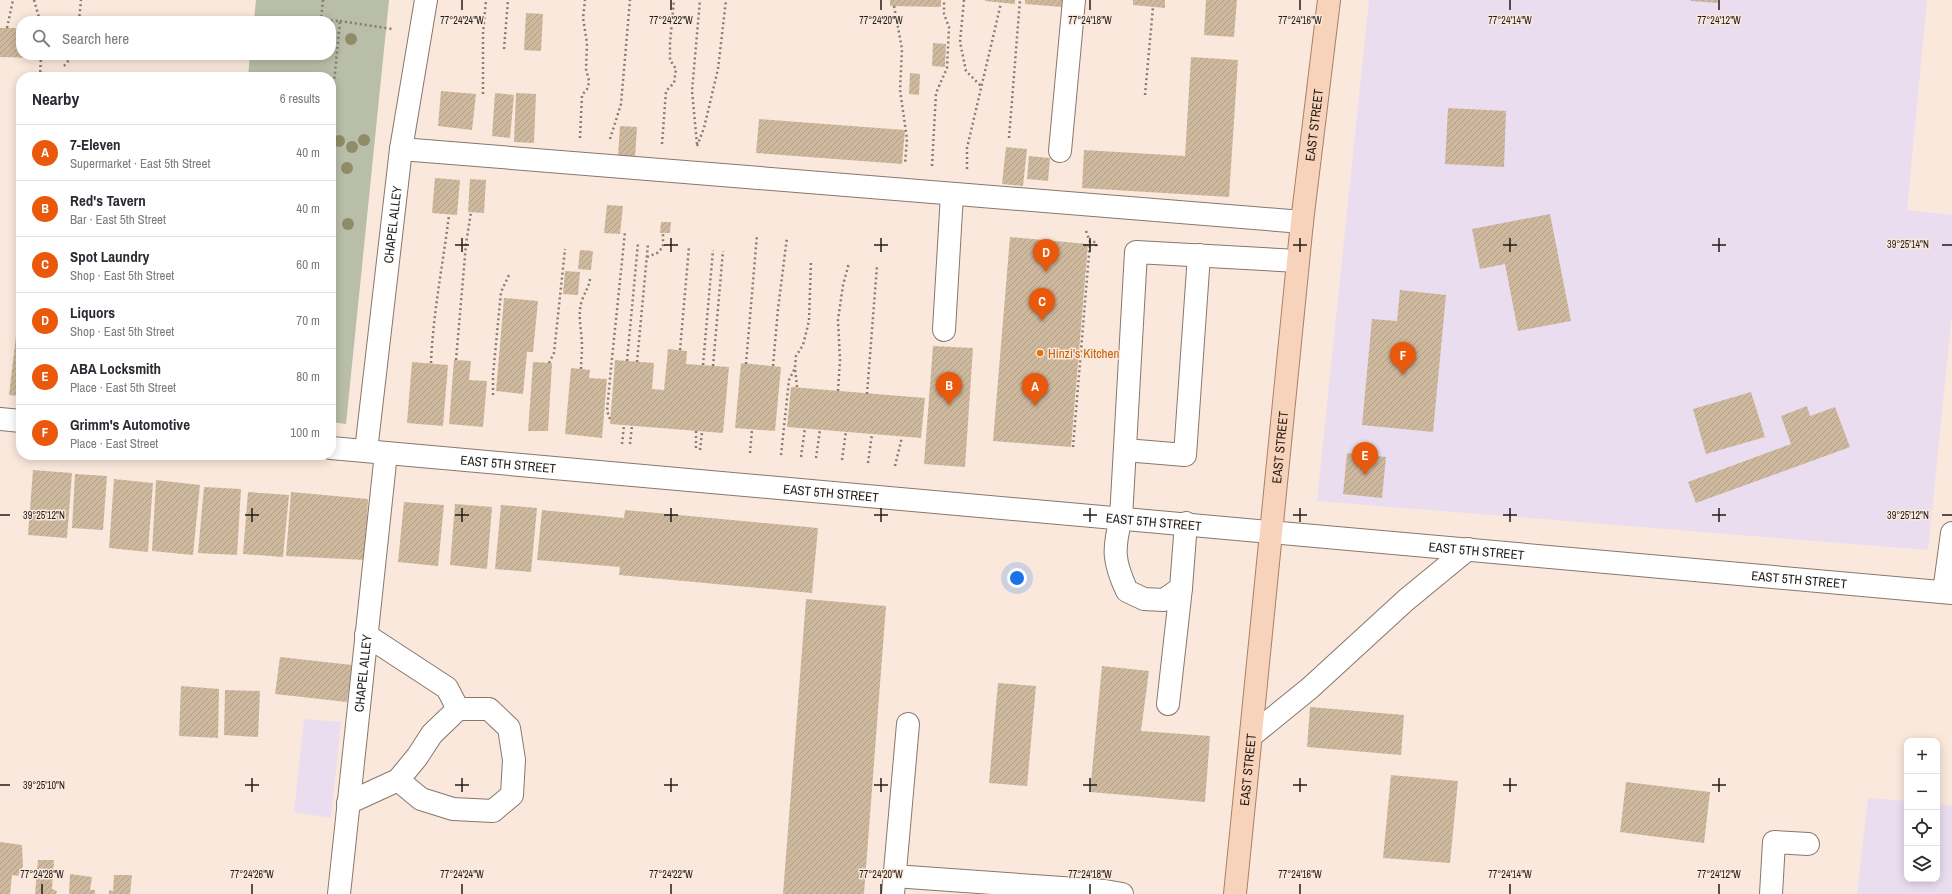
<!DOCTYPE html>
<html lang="en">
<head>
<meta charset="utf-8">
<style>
	:root { --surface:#fff; --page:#f7f7f7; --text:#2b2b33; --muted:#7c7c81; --line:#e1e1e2; --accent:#ea580c }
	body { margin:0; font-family:"Archivo Narrow",sans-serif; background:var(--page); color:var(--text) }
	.controls { position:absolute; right:12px; bottom:12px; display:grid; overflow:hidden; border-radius:8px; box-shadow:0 2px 10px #0003 }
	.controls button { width:36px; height:36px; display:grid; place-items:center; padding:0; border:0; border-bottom:1px solid var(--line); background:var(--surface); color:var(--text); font:20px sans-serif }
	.you { position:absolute; left:1017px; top:578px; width:14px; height:14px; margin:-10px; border:3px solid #fff; border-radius:50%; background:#1a73e8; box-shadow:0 0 0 6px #1a73e833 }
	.badge { display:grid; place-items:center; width:26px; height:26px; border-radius:50%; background:var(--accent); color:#fff; font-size:13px; font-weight:700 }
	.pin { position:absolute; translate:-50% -33px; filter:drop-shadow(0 1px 2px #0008) }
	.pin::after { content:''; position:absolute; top:21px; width:14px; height:12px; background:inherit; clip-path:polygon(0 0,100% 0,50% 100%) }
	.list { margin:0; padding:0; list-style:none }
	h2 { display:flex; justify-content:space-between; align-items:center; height:52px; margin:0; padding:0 16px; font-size:17px }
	h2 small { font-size:13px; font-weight:400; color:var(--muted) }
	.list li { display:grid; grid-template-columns:26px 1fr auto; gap:12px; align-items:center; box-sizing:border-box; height:56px; padding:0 16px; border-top:1px solid var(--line) }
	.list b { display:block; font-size:15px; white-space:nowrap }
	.list p { margin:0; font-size:13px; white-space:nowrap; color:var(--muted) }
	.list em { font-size:13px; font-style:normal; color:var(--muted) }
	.icon { flex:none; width:22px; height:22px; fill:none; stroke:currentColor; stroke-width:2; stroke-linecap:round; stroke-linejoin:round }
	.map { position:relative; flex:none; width:1952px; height:894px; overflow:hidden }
	.search { position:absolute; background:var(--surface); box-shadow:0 2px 10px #0003; left:16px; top:16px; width:320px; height:44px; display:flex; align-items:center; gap:10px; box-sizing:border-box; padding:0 14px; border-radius:16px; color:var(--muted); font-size:15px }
	.panel { position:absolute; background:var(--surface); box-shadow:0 2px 10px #0003; left:16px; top:72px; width:320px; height:388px; border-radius:16px }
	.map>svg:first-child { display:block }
	.industrial { fill:#eaddf0 }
	.green { fill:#b8bea8 }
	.building { fill:url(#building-hatch) }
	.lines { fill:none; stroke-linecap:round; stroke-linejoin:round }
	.minor-casing { stroke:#87776c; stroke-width:24 }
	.major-casing { stroke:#aa8064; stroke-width:24 }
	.path { stroke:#877b73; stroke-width:2.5; stroke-dasharray:2 3; stroke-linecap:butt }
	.minor { stroke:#fff; stroke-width:22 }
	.major { stroke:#f8d3bb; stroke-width:22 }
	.tree { fill:#8f8c68 }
	.ticks { fill:none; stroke:#221c17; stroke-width:1.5 }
	.food-dot { fill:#e8710a; stroke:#fae8dc; stroke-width:1.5 }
	.labels { text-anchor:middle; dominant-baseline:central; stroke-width:3; stroke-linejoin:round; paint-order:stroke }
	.street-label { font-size:13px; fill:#221c17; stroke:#fae8dc }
	.food-label { font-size:13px; fill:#c56008; stroke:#fae8dc; text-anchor:start }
	.ticks-label { font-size:10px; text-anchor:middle; fill:#221c17; stroke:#fae8dc; stroke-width:3; stroke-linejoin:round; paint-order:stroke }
</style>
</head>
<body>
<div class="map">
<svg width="1952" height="894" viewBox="0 0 1952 894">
	<defs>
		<pattern id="building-hatch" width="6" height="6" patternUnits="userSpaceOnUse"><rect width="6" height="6" fill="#cfb99e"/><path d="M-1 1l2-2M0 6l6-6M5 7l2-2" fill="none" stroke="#b19e87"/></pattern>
	</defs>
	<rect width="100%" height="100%" fill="#fae8dc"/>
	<path class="industrial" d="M1369 0H1927L1907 210 1952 215V314L1928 550 1317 501Z
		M304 719 341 722 331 818 294 812Z
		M1868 798 1907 801V879H1937V804L1952 806V894H1857Z"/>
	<path class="green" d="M256 0H389L346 424 331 422V77H248L250 55H331V21H254Z"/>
	<path class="building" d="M890 0H941V7L890 6Z
		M985 0H1015V4L985 1Z
		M1025 0H1062V7L1025 4Z
		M1133 0H1165V8L1133 5Z
		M1206 0H1237L1234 37 1204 35Z
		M1691 0H1718V3L1691 1Z
		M526 13 543 14 541 51 524 50Z
		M0 28H21V55H39L38 58 0 57Z
		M933 43 946 44 945 67 932 66Z
		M1191 57 1238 60 1229 197 1082 188 1084 150 1185 156Z
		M910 73 920 74 919 95 909 94Z
		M441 91 476 94 472 130 438 126Z
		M495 93 514 95 510 138 492 136Z
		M516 93 536 94 534 143 514 142Z
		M1448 108 1506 111 1504 167 1445 164Z
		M759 119 905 130 902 164 756 153Z
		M620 126 637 127 635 158 618 156Z
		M1006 147 1027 149 1023 186 1002 184Z
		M1029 156 1050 158 1048 181 1027 179Z
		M435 178 460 180 457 215 432 213Z
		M470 179 486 180 484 213 468 212Z
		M607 205 623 206 620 234 604 233Z
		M1550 214 1571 321 1518 331 1505 264 1480 269 1472 229Z
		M661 222H671L670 233H660Z
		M1010 237 1088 244 1071 447 993 441Z
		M580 250 593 251 591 270 578 269Z
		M565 271 580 272 578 295 563 294Z
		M1400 290 1446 295 1433 432 1362 425 1372 319 1397 321Z
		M504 298 538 301 533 352H527L523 394 496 391Z
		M16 336H21V396L9 395Z
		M933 346 973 348 965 467 924 464Z
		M668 349 687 351 686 364 729 367 723 433 610 424 615 360 654 363 652 389 664 390Z
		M454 360 471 361 469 380 487 381 483 427 449 424Z
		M412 362 448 365 443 426 407 423Z
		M533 362 552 363 548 431H528Z
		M741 363 781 367 775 431 735 428Z
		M571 368 590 370 589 378 607 379 602 438 565 434Z
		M791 387 925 398 921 438 787 427Z
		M1751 392 1765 437 1706 454 1693 409Z
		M1807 406 1810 416 1835 407 1850 447 1696 503 1688 482 1791 444 1781 416Z
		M1347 453 1386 457 1382 498 1343 494Z
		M33 470 72 473 67 538 28 535Z
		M75 474 107 476 103 530 72 528Z
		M114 479 153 483 148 552 109 548Z
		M156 480 200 485 193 555 152 551Z
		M204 487 241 489 237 555 198 553Z
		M248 492 289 495 283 557 243 554Z
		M291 492 368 499 365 560 286 556Z
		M404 502 444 505 438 566 398 562Z
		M455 504 492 507 487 569 450 565Z
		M501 505 537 508 531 572 495 569Z
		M542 510 624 518 625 510 818 528 812 593 619 575 620 567 537 560Z
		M806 599 886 606 864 894H783Z
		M280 657 352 665 347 702 275 694Z
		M1102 666 1149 671 1141 731 1210 736 1205 802 1090 792Z
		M998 683 1036 686 1027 786 989 783Z
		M181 686 219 689 218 738 179 736Z
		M225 690 260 691 258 737 224 735Z
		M1310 707 1404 715 1401 755 1307 747Z
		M1391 775 1458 781 1450 863 1383 858Z
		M1626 782 1710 792 1704 843 1620 832Z
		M0 842 22 845 23 866 18 876 12 875 10 894H0Z
		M38 860H54L52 889 57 891 56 894H35Z
		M70 874 92 877 90 890H95V894H69Z
		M114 875H132L130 894H109V890L113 891Z"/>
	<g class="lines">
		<defs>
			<g id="minor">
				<path d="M401 149 1302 222"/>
				<path d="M1060 151 1074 0"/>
				<path d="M944 330 952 194"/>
				<path d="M0 419 21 421"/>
				<path id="s1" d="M331 448 1952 593"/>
				<path d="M1125 450 1185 455 1199 255"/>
				<path id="s2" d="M366 451 401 149 426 0"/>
				<path d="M1186 523 1181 588 1164 600 1144 599 1127 591C1113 561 1113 549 1121 518L1136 252 1298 261"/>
				<path d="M1944 592 1952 533"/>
				<path d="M366 635 447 688 458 709"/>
				<path d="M1168 704 1181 588"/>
				<path d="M1251 736 1310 688 1406 600 1468 549"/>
				<path d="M348 803 398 780 417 757 432 734 458 709H489L509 728 514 760 512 795 493 811 453 809 421 799 398 780"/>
				<path d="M894 876 1105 891 1122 894"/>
				<path id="s3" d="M339 894 386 453"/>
				<path d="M893 894 908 724"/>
				<path d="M1771 894 1774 842 1808 844"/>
			</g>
			<g id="major">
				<path id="s4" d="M1235 894 1302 222 1329 0"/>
			</g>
		</defs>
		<use href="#minor" class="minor-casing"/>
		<use href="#major" class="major-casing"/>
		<path class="path" d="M34 0 40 21
			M323 0 321 20 340 21 331 115
			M964 0 960 42 966 71 982 87
			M894 6 902 49 900 90 907 139 905 164
			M79 21 81 0
			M340 21 392 29
			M7 28 13 0
			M504 49 508 0
			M64 66 73 55
			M40 77 41 55
			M483 94V33L486 0
			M1145 95 1153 7
			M580 138 582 95 588 88 589 81 586 69 587 43 583 18 585 0
			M1009 138 1020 0
			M610 139 621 104 630 0
			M662 144 666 91 674 83 676 69 670 60V43L674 0
			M697 144 692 91 700 0
			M697 146 704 128 718 69 726 0
			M932 166 936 93 947 68 949 27 944 14V0
			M967 169V148L1001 3
			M1086 231 1090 242H1096L1097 247
			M647 257 657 253 663 247V233
			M680 350 689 247
			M456 360 466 244 471 212
			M627 361 638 243
			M637 362 648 244
			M431 363C433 313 443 264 449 215
			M549 363 554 353 565 249
			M746 364 757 235
			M703 365 713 250
			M713 366 723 251
			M773 366 778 309 787 237
			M581 369C581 362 582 354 582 347 582 331 577 315 582 300 585 292 589 287 590 279
			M797 387 795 368 796 356 803 345 809 321 811 260
			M838 391 840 360 838 320 843 285 849 263
			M867 394 877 266
			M493 395V375L501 292 509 275
			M610 419 607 411 611 368 625 232
			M696 431V449
			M622 444 624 425
			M630 444 632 426
			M1073 447 1090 242
			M700 450 702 432
			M750 453 752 429
			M781 455 789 380 795 368
			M801 457 805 428
			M816 458 820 430
			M842 460 846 431
			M868 463 872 434
			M895 466 902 437"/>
		<use href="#minor" class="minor"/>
		<use href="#major" class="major"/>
	</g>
	<g class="tree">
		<circle cx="351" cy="39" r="6"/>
		<circle cx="364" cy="140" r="6"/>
		<circle cx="339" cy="141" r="6"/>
		<circle cx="352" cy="147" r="6"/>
		<circle cx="347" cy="168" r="6"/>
		<circle cx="348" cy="224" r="6"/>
	</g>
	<path class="ticks" d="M462 0V10M671 0V10M881 0V10M1090 0V10M1300 0V10M1510 0V10M1719 0V10M462 238V252M671 238V252M881 238V252M1090 238V252M1300 238V252M1510 238V252M1719 238V252M455 245H469M664 245H678M874 245H888M1083 245H1097M1293 245H1307M1503 245H1517M1712 245H1726M1942 245H1952M252 508V522M462 508V522M671 508V522M881 508V522M1090 508V522M1300 508V522M1510 508V522M1719 508V522M0 515H10M245 515H259M455 515H469M664 515H678M874 515H888M1083 515H1097M1293 515H1307M1503 515H1517M1712 515H1726M1942 515H1952M252 778V792M462 778V792M671 778V792M881 778V792M1090 778V792M1300 778V792M1510 778V792M1719 778V792M0 785H10M245 785H259M455 785H469M664 785H678M874 785H888M1083 785H1097M1293 785H1307M1503 785H1517M1712 785H1726M42 884V894M252 884V894M462 884V894M671 884V894M881 884V894M1090 884V894M1300 884V894M1510 884V894M1719 884V894"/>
	<circle class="food-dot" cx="1040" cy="353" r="4"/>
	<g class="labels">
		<g class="street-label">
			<text stroke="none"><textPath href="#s4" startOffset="773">EAST STREET</textPath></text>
			<text stroke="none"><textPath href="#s2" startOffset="228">CHAPEL ALLEY</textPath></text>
			<text stroke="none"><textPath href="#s4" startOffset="449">EAST STREET</textPath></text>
			<text stroke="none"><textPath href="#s1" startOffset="178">EAST 5TH STREET</textPath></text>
			<text stroke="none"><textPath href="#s1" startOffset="502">EAST 5TH STREET</textPath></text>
			<text stroke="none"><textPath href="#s1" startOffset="826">EAST 5TH STREET</textPath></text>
			<text stroke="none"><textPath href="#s1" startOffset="1150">EAST 5TH STREET</textPath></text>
			<text stroke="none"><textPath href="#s1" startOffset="1474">EAST 5TH STREET</textPath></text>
			<text stroke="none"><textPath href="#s3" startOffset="222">CHAPEL ALLEY</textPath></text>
			<text stroke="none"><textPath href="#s4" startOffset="125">EAST STREET</textPath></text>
		</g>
		<g class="food-label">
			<text x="1048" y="353">Hinzi's Kitchen</text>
		</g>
	</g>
	<g class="ticks-label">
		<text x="462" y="24">77°24'24"W</text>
		<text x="671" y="24">77°24'22"W</text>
		<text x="881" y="24">77°24'20"W</text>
		<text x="1090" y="24">77°24'18"W</text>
		<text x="1300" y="24">77°24'16"W</text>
		<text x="1510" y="24">77°24'14"W</text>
		<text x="1719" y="24">77°24'12"W</text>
		<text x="1908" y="248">39°25'14"N</text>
		<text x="44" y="519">39°25'12"N</text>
		<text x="1908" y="519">39°25'12"N</text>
		<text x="44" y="789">39°25'10"N</text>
		<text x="42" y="878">77°24'28"W</text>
		<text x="252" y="878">77°24'26"W</text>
		<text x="462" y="878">77°24'24"W</text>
		<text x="671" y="878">77°24'22"W</text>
		<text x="881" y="878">77°24'20"W</text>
		<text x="1090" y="878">77°24'18"W</text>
		<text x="1300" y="878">77°24'16"W</text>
		<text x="1510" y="878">77°24'14"W</text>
		<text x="1719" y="878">77°24'12"W</text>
	</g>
</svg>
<div class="controls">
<button>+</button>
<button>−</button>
<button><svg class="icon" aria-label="locate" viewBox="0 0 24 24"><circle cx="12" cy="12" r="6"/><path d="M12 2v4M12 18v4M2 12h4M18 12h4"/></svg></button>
<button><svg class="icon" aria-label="layers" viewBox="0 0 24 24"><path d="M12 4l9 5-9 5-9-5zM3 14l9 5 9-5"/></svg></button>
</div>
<div class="you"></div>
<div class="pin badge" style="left:1035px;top:406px">A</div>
<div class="pin badge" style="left:949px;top:405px">B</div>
<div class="pin badge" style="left:1042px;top:321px">C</div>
<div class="pin badge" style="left:1046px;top:272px">D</div>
<div class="pin badge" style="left:1365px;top:475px">E</div>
<div class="pin badge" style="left:1403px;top:375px">F</div>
<div class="search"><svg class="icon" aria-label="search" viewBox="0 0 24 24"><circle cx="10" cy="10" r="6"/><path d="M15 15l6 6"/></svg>Search here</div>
<section class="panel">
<h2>Nearby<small>6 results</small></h2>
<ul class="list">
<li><span class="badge">A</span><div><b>7-Eleven</b><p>Supermarket · East 5th Street</p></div><em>40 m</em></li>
<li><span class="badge">B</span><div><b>Red's Tavern</b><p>Bar · East 5th Street</p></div><em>40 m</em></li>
<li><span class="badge">C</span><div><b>Spot Laundry</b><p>Shop · East 5th Street</p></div><em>60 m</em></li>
<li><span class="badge">D</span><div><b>Liquors</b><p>Shop · East 5th Street</p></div><em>70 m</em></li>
<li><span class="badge">E</span><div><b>ABA Locksmith</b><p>Place · East 5th Street</p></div><em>80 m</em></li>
<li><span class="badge">F</span><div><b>Grimm's Automotive</b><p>Place · East Street</p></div><em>100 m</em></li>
</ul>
</section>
</div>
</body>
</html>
